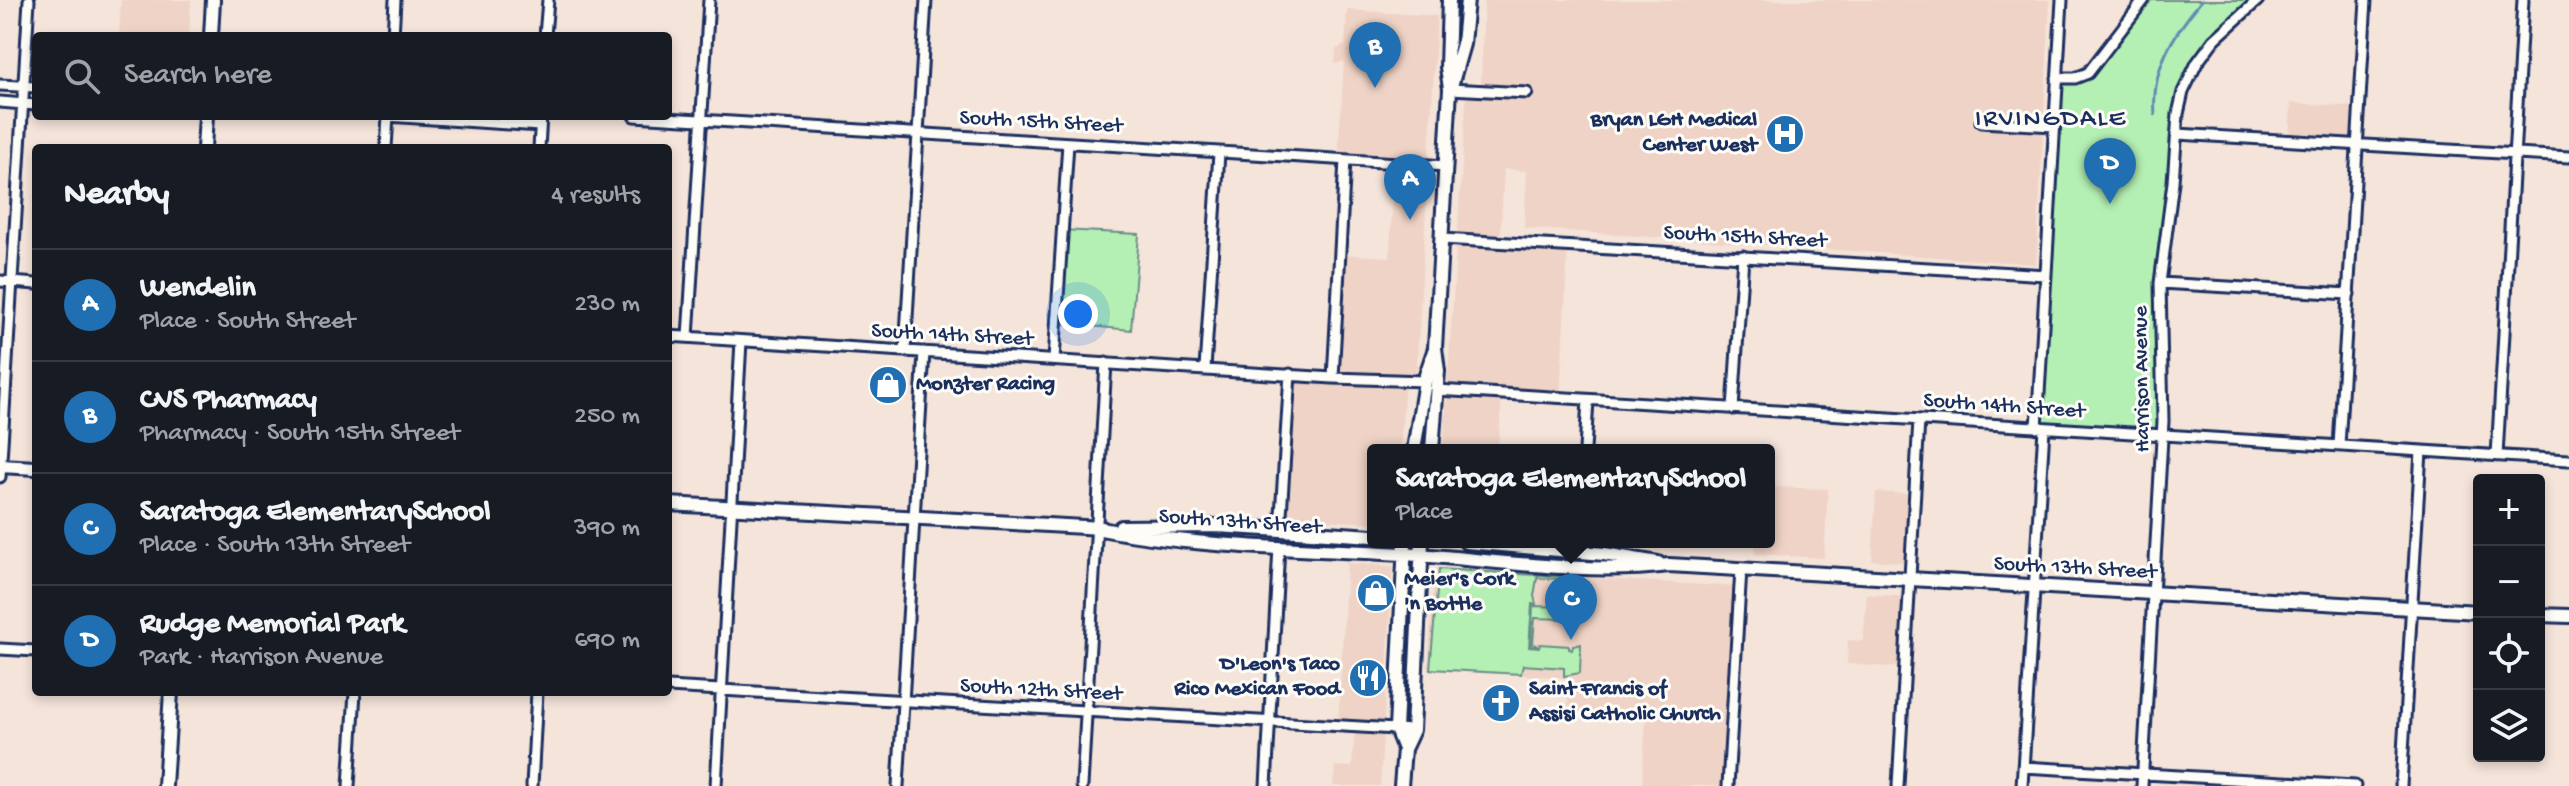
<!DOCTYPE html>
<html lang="en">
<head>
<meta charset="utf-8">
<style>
	:root { --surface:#171b24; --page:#20242c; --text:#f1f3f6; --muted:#9ea1a6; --line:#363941; --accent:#1f6fb2 }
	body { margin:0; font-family:"Gochi Hand",sans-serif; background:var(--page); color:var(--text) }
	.controls { position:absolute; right:24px; bottom:24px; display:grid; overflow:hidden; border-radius:8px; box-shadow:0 4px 12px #0003 }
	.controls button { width:72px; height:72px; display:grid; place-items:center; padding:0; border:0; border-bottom:2px solid var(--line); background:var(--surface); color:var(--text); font:40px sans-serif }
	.you { position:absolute; left:1078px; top:314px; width:28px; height:28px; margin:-20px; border:6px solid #fff; border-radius:50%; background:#1a73e8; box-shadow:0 0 0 12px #1a73e833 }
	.badge { display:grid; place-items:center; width:52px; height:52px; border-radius:50%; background:var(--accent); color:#fff; font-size:26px; font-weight:700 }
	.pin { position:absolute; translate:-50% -66px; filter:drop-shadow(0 2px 4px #0008) }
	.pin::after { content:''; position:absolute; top:42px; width:28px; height:24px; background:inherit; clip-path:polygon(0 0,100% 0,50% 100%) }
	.popup { position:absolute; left:1367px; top:444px; width:408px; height:104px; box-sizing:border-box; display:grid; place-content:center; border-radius:8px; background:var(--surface); filter:drop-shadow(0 2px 6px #0005); font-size:26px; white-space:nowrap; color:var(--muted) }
	.popup b { font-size:30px; color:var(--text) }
	.popup::after { content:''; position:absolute; left:50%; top:100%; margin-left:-16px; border:16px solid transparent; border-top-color:var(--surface) }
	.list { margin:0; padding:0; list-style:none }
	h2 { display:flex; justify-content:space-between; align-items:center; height:104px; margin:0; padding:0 32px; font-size:34px }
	h2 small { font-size:26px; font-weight:400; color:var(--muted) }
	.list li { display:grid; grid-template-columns:52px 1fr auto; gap:24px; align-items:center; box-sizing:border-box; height:112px; padding:0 32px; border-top:2px solid var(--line) }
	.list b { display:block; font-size:30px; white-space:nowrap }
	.list p { margin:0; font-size:26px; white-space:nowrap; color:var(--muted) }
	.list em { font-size:26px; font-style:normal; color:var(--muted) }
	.icon { flex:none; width:44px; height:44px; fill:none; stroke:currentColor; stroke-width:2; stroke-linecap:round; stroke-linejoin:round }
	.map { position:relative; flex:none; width:2569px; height:786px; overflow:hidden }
	.search { position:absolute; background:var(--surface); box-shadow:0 4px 12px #0003; left:32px; top:32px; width:640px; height:88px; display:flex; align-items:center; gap:20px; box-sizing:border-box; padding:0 28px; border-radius:8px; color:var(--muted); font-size:30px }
	.panel { position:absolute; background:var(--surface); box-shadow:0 4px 12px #0003; left:32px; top:144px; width:640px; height:552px; border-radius:8px }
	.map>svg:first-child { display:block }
	.built { fill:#efd3c6 }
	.green { fill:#b4efb3; stroke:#688f88; stroke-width:2 }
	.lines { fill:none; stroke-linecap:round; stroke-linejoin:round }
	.stream { stroke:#608db5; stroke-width:3 }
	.minor-casing { stroke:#1b2f5e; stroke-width:15 }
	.secondary-casing { stroke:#1b2f5e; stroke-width:18 }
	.minor { stroke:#fdfcf7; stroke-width:9 }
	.secondary { stroke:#fdfcf7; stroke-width:12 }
	.labels { text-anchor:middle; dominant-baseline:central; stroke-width:6; stroke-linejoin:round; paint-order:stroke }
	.poi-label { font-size:22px; font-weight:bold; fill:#1b2f5e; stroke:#fdfcf7; text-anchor:start }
	.street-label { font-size:22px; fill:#1b2f5e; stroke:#fdfcf7 }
	.quarter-label { font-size:26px; letter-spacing:2px; fill:#1b2f5e; stroke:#fdfcf7 }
</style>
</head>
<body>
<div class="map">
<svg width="2569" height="786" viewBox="0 0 2569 786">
	<rect width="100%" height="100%" fill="#f5e4da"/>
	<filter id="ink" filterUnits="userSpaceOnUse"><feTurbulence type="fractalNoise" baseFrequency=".0125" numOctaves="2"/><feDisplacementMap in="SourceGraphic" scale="16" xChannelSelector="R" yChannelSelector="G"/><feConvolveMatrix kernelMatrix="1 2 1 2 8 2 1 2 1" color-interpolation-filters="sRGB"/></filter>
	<g filter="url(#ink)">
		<path class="built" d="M121 0H191L189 36H119Z
			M1484 0H2050L2036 264 1524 228 1527 171 1504 169 1500 242 1568 246 1560 398 1502 394 1498 450H1443L1467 89 1530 93V88L1481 85Z
			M1347 10 1437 16 1416 380H1405L1400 450H1373V523L1281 518 1290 374 1332 378 1340 254 1390 257 1394 163 1338 160 1344 61 1335 64 1336 49 1345 45Z
			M2291 103 2360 107 2358 145 2289 141Z
			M1769 487 1828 489 1824 558 1755 554V542H1769Z
			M1876 492 1914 494 1910 563 1872 560Z
			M1347 563 1393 566 1380 786H1333L1335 766 1352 767 1355 727 1338 726Z
			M1434 569 1740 587 1728 786H1642L1646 718 1567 712 1569 678 1428 669Z
			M1867 594 1908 597 1904 668 1847 664 1848 640 1863 641Z"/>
		<path class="green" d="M2144 0H2258L2232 24 2187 83 2163 248V435L2037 428 2057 78 2080 77Z
			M1062 230 1139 234 1131 330 1057 323Z
			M1439 569 1569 577 1567 587 1564 579 1537 578 1534 596 1536 604H1532L1529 647 1539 648 1540 644 1569 646V649L1572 650 1573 646 1581 644 1580 673 1564 676V668L1523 665 1521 674 1430 669Z
			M1533 606 1569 607V610H1564V619L1535 618 1533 643 1537 646H1531Z"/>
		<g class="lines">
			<path class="stream" d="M2155 115C2151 68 2173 35 2202 0"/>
			<defs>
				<path id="minor" d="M393 36 395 0
					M545 36 548 0
					M2057 78H2075L2088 73 2144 0
					M0 85 36 87
					M1450 89 1527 93
					M0 102 36 105
					M387 116 540 126
					M634 116 1446 166
					M1981 122 2054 126
					M2177 134 2569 157
					M386 148 388 116
					M539 148 541 116
					M1442 239 2046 275
					M0 281 36 284
					M2160 283 2349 294
					M668 336 1333 378 1425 381
					M688 337 709 0
					M905 351 926 0
					M1054 360 1068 143
					M1205 369 1219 153
					M1333 378 1345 160
					M1437 390 2569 460
					M1733 409 1743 256
					M2037 428 2062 0
					M2339 446 2366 0
					M1585 450 1588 400
					M2497 456 2523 0
					M0 477 29 0
					M1280 531 1290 374
					M0 649 36 651
					M668 687 1413 730
					M2023 767 2355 786
					M349 786 355 692
					M532 786 537 692
					M716 786 741 341
					M898 786 924 352
					M1082 786 1106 363
					M1266 786 1279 547
					M1728 786 1741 569
					M1898 786 1919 420
					M2022 786 2044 428
					M2142 786 2163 421 2160 283 2173 182 2178 114 2183 92 2197 63 2214 40 2258 0
					M2401 786 2421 451"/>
				<path id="secondary" d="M211 36 213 0
					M1451 86 1463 44 1467 0
					M204 148 206 116
					M1414 450 1426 375 1434 351
					M1432 450 1438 371 1435 348 1450 89 1447 67 1449 0
					M0 466 36 468
					M668 504 1102 528
					M1121 527 1217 526 1373 536
					M1096 528C1202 549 1312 548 1419 555 1501 561 1587 575 1669 565L2479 612
					M1466 542 1604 554 1658 563
					M2539 615 2569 616
					M1404 749 1396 729 1405 542
					M165 786 171 692
					M1401 786 1404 749 1413 730 1422 542"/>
			</defs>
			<use href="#minor" class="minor-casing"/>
			<use href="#secondary" class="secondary-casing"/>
			<use href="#minor" class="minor"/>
			<use href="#secondary" class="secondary"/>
		</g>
	</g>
	<defs>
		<symbol id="hospital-disc" viewBox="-11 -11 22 22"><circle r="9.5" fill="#1f6fb2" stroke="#fdfcf7"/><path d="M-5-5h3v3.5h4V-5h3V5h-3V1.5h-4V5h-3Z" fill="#fff"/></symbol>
		<symbol id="shop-disc" viewBox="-11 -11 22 22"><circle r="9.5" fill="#1f6fb2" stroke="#fdfcf7"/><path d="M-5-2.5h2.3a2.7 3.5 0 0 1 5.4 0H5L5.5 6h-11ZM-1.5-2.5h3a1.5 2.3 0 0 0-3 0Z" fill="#fff"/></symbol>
		<symbol id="restaurant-disc" viewBox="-11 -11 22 22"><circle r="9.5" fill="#1f6fb2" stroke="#fdfcf7"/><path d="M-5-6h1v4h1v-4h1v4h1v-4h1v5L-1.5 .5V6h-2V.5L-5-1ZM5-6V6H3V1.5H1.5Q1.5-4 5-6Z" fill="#fff"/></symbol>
		<symbol id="church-disc" viewBox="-11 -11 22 22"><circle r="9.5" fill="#1f6fb2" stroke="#fdfcf7"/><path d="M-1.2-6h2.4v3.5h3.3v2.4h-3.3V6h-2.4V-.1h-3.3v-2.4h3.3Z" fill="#fff"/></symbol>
	</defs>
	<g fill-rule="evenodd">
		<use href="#hospital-disc" x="1763" y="112" width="44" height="44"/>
		<use href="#shop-disc" x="866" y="363" width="44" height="44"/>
		<use href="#shop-disc" x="1354" y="571" width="44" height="44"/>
		<use href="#restaurant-disc" x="1346" y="656" width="44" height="44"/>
		<use href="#church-disc" x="1479" y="681" width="44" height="44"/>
	</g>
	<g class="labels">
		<g class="poi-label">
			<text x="1757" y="121" text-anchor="end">Bryan LGH Medical<tspan x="1757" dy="25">Center West</tspan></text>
			<text x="916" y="385">Monzter Racing</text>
			<text x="1404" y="580">Meier's Cork<tspan x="1404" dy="25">'n Bottle</tspan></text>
			<text x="1340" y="665" text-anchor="end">D'Leon's Taco<tspan x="1340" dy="25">Rico Mexican Food</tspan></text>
			<text x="1529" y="690">Saint Francis of<tspan x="1529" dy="25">Assisi Catholic Church</tspan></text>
		</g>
		<g class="street-label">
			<text transform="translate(1041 123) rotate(3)">South 15th Street</text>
			<text transform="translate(1745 238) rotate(3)">South 15th Street</text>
			<text transform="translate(952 336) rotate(3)">South 14th Street</text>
			<text transform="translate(2143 379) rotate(-91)">Harrison Avenue</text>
			<text transform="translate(2004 407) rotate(4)">South 14th Street</text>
			<text transform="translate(1240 523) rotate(4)">South 13th Street</text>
			<text transform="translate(2075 569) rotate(3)">South 13th Street</text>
			<text transform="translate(1041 691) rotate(3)">South 12th Street</text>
		</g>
		<g class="quarter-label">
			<text x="2051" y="120">IRVINGDALE</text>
		</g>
	</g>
</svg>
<div class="controls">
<button>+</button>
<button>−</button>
<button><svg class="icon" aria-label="locate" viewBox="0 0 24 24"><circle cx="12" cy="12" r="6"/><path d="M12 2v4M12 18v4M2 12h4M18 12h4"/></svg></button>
<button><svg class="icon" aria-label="layers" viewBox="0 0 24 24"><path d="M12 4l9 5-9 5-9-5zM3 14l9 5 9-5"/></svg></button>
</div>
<div class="you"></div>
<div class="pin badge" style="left:1410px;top:220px">A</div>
<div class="pin badge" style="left:1375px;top:88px">B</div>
<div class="pin badge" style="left:1571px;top:640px">C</div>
<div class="popup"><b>Saratoga ElementarySchool</b>Place</div>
<div class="pin badge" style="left:2110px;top:204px">D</div>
<div class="search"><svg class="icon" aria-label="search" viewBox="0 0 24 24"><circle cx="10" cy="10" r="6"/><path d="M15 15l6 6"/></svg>Search here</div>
<section class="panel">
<h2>Nearby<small>4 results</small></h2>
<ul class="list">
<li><span class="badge">A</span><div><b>Wendelin</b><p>Place · South Street</p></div><em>230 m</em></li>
<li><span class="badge">B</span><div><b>CVS Pharmacy</b><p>Pharmacy · South 15th Street</p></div><em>250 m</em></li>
<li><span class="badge">C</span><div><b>Saratoga ElementarySchool</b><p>Place · South 13th Street</p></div><em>390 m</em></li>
<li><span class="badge">D</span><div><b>Rudge Memorial Park</b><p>Park · Harrison Avenue</p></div><em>690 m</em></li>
</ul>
</section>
</div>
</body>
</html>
